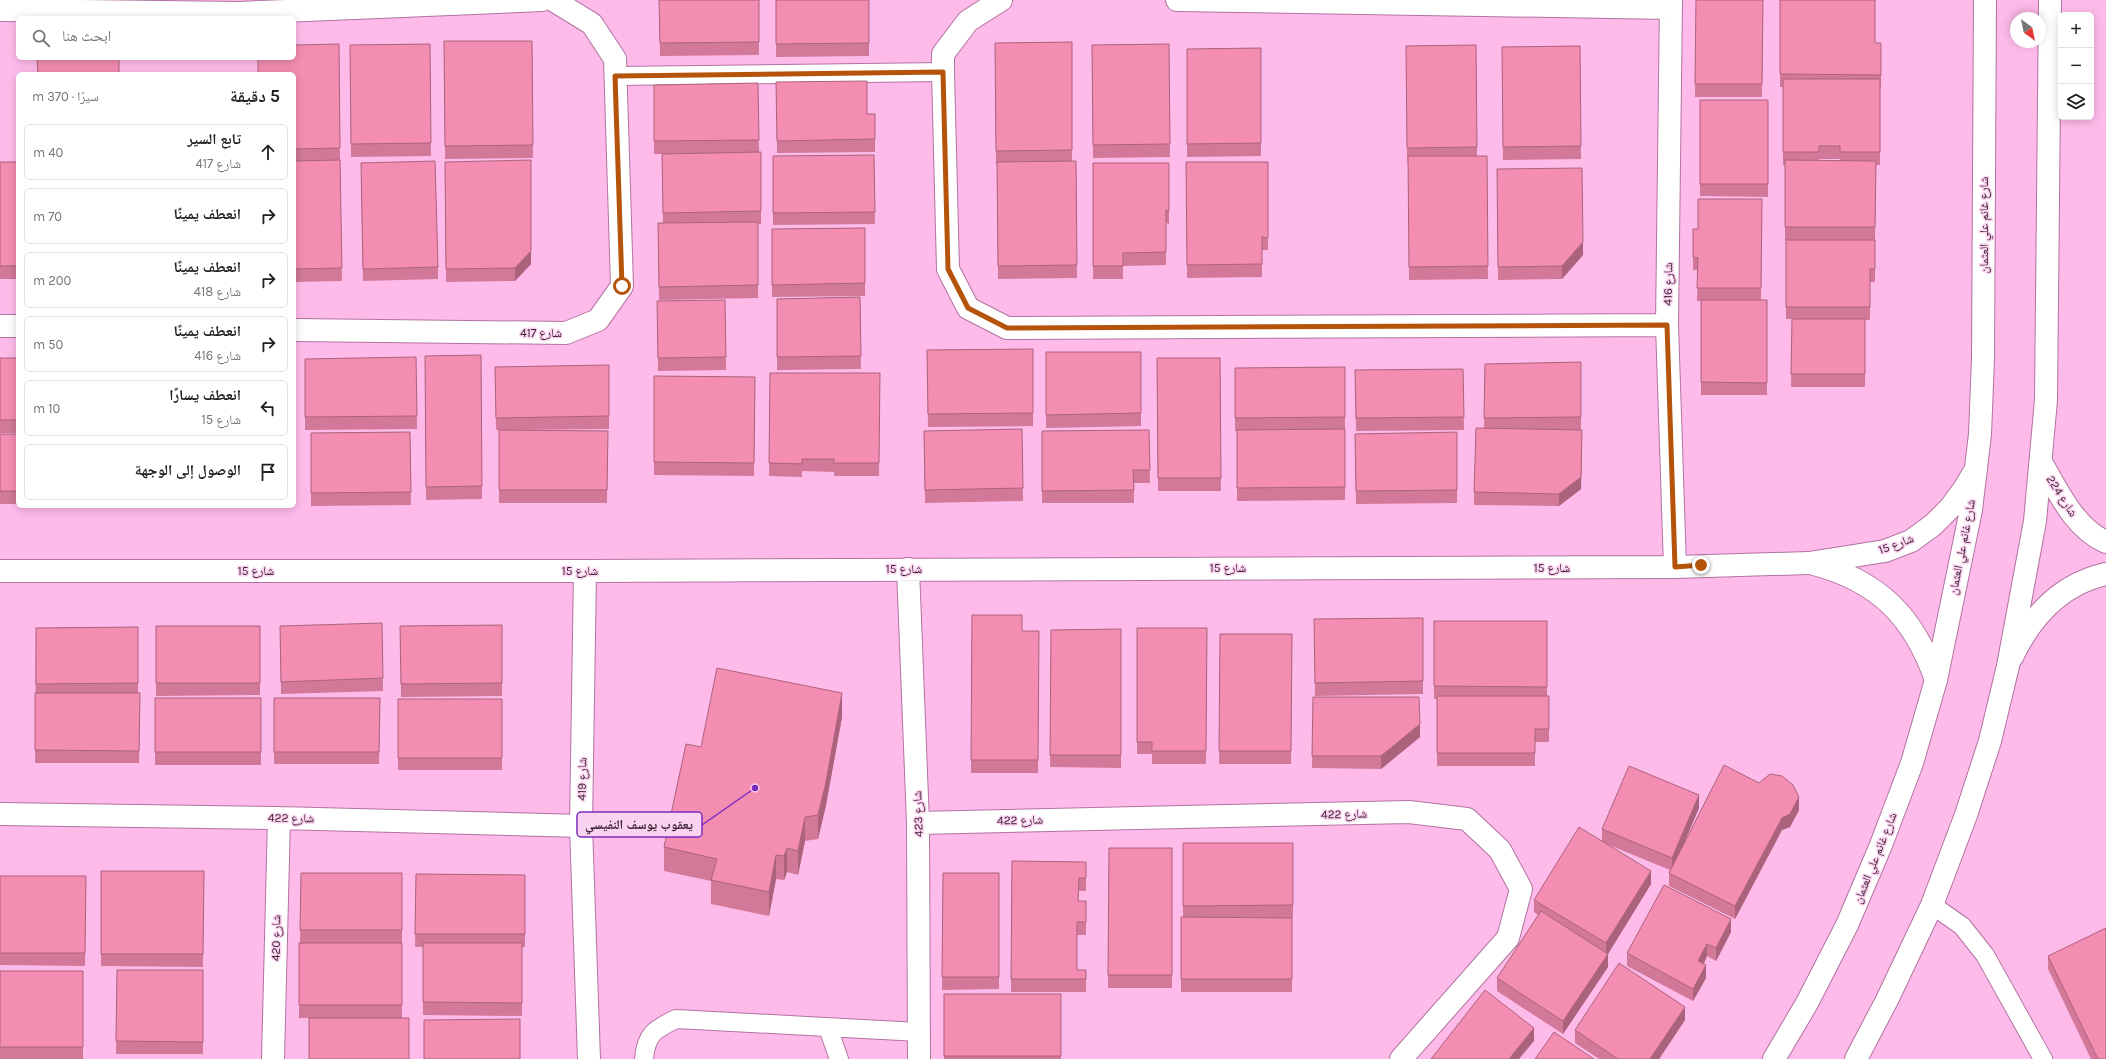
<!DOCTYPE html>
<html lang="ar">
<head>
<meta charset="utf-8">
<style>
	:root { --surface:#fff; --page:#f6f6f6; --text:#222; --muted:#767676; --line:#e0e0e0 }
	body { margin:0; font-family:Karla,"Noto Naskh Arabic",sans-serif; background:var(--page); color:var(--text); direction:rtl }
	.controls { position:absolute; right:12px; top:12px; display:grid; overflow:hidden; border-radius:6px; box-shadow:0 2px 10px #0003 }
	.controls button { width:36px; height:36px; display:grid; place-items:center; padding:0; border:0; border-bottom:1px solid var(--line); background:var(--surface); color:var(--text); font:20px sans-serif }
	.compass { position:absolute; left:2010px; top:12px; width:36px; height:36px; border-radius:50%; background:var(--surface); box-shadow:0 2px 10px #0003; rotate:147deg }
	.stop { position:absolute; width:12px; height:12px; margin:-9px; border:3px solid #b45309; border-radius:50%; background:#fff }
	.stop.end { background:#b45309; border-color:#fff; box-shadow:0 1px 4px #0008 }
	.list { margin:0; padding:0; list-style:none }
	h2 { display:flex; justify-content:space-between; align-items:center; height:52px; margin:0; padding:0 16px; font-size:17px }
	h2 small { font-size:13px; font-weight:400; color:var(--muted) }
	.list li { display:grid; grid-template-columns:26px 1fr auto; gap:12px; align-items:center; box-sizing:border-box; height:56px; margin:0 8px 8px; padding:0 8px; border:1px solid var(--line); border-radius:6px }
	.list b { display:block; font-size:15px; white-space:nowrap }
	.list p { margin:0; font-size:13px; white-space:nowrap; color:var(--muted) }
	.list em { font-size:13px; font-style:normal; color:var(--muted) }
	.icon { flex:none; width:22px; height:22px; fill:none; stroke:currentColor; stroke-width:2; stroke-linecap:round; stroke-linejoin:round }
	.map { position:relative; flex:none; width:2106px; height:1059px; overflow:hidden; direction:ltr }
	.search { position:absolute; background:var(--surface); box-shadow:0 2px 10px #0003; left:16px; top:16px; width:280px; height:44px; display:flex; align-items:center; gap:10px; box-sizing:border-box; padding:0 14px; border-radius:6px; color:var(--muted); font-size:15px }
	.panel { position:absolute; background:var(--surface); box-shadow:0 2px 10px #0003; left:16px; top:72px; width:280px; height:436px; border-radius:6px; direction:rtl }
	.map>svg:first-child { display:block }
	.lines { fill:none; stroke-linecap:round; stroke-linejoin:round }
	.lane-casing { stroke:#b173a0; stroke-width:20 }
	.street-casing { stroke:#b173a0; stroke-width:24 }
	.secondary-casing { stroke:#b173a0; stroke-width:24 }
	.lane { stroke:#fff; stroke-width:18 }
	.street { stroke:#fff; stroke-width:22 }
	.secondary { stroke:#fff; stroke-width:22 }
	.wall { fill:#d27999; fill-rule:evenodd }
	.shaded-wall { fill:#ab637d }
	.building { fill:#f48db2; stroke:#ab637d }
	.route { stroke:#b45309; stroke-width:5 }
	.labels { text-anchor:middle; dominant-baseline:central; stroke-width:3; stroke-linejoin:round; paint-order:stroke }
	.street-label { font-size:12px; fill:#381f31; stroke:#fbd2ef }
	.leader { fill:none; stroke:#7b2cbf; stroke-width:1.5 }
	.callout-dot { fill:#7b2cbf; stroke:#fbd2ef; stroke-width:1.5 }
	.callout { fill:#fbd2ef; stroke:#7b2cbf; stroke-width:1.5 }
	.callout-label { font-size:13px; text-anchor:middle; font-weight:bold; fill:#381f31 }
</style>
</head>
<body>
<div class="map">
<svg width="2106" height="1059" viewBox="0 0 2106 1059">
	<rect width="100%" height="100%" fill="#febbea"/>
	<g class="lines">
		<defs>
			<path id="lane" d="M615 76 943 72
				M1932 905 1962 926 1985 955 2043 1059
				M828 1028 839 1059
				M644 1059C646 1034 655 1029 676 1019L919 1032"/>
			<path id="street" d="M1001 0 968 21 943 54V72L948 269 968 308 1007 328 1667 325
				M1177 0 1671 8
				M1671 0 1667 325 1675 567
				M0 10 239 13 542 0
				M0 326H18
				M294 330 566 333 598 320 622 286 615 59 592 24 553 0
				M2041 462C2058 491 2074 528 2106 542
				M1814 564C1879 581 1914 617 1936 680
				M908 569 918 823 919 1059
				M0 571H585L1675 567 1809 563 1885 551 1911 541 1933 525 1950 508 1964 489 1976 469
				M585 571 581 826 589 1059
				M2012 657C2031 617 2061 584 2106 574
				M0 814 279 818 581 826
				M918 823 1409 812 1467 819 1500 850 1521 889 1508 938 1401 1059
				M273 1059 279 818"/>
			<path id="secondary" d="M1774 1059 1807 1003 1847 925 1881 845 1912 763 1936 680 1971 510 1980 434 1983 359 1985 0
				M1856 1059 1887 1000 1932 905 1966 815 1990 741 2008 666 2035 521 2046 400 2050 0"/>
		</defs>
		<use href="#lane" class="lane-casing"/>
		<use href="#street" class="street-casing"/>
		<use href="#secondary" class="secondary-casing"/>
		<use href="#lane" class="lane"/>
		<use href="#street" class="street"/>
		<use href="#secondary" class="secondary"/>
	</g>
	<path class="wall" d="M659 0H759V55L660 56Z
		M776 0H869V56L776 57Z
		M1696 0H1763L1762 97H1695Z
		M1780 0 1875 43H1881V87H1880V165H1876L1875 240H1809H1875V282H1870V320H1865V387H1791L1792 319H1786V240H1785V165H1783V87H1780ZM1819 159H1840V161H1819Z
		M444 41H532L533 158 445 159Z
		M1072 42V161H1076L1077 278 998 279 997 164H996L995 43Z
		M339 44 340 160 342 281 294 282V74Z
		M430 44 431 156 351 157 350 45Z
		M1169 44 1170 157 1093 158 1092 45Z
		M1476 45 1477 156H1487L1488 279 1409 280 1408 161H1407L1406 46Z
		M1580 46 1581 159 1503 160 1502 47Z
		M1261 48V156L1187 157V49Z
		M776 82 867 114H875V152L777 153Z
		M758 83 759 152 761 211V224H758V298L659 300 658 223H663L662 154H654V85Z
		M1700 100H1768V197L1700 196Z
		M874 155 875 224 773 225V156Z
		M0 162H18V279H0Z
		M445 162 531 264 515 281 446 282Z
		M1186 162H1268V250H1262V277L1187 278Z
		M1093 163H1169V224L1166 223V265L1123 266V279H1093Z
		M1497 169 1583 255 1562 279 1498 280Z
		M361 176 438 267V279L363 281Z
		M1762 199 1761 300H1767V395H1701V301H1697L1698 270H1693V229H1698Z
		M865 228V296L772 297V229Z
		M860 297 861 369 777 370V299Z
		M725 300 726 370 658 371 657 301Z
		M1033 349V426L928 427 927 350Z
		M1046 352H1141V426L1046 428Z
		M481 355 482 499 426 500 425 356Z
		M416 357 417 429 305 430V359Z
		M0 358H18V433H0Z
		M1157 358H1220L1221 491H1158Z
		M1581 362V430H1560L1582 443 1581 489 1559 506 1474 505V492L1484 428 1485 364Z
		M609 365V429L496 430 495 367Z
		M1345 367V500L1237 501V431H1235V368Z
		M1463 369 1464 430 1356 431 1355 370Z
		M770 373H880L879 476H834V472L802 471V477L769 476Z
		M654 376 755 377 754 476 654 475Z
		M1022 429 1023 501 925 503 924 431Z
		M499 430 608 431 607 503H499Z
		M1149 430 1150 483H1134V503H1042V431Z
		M410 432 411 505 311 506V433Z
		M1457 432V503L1356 504 1355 434Z
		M0 434H18V504H0Z
		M972 615 1022 631H1039L1038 773H971Z
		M1423 618V694L1315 696 1314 619Z
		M1434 621H1547V696H1549V742H1535V766H1437V699H1434Z
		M502 625V696L401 697 400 626Z
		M156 626H260V695L156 696Z
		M138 627V693H140L139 763H35L36 628Z
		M1137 628H1207L1206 764H1152V754H1137Z
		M1121 629V768L1050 767 1051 630Z
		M1220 634H1292L1291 764H1219Z
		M280 639 383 678V691L281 694Z
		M1313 697 1420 737 1381 769 1312 768Z
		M155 698H261V765H155Z
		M274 698H380L379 764H274Z
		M398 699H502V770H398Z
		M842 717 826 805 818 839 805 841 798 875 787 872 784 880 776 879 769 916 711 904V881L664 871V847L701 747Z
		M1699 808 1683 845 1799 810 1790 827 1782 830 1735 919 1669 886V873L1670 870 1604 843 1651 884 1608 954V967L1563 1034 1497 991V978L1538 915 1534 912V900L1602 841V829Z
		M1183 843H1293V918H1292V992H1181V917H1183Z
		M1109 848H1172V988H1108Z
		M1012 861 1086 862V891H1079L1078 901H1086V935H1077V970H1086V992H1011Z
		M101 871H204L203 967 101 966Z
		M301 873H402V1018H299V943H300Z
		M943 873H999V989L942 990Z
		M416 874 525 875V947H522V1016L423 1015V947H415Z
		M0 876H86L85 966 0 965Z
		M1731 932 1716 961 1707 956 1704 964 1706 978 1693 1001 1627 966V953Z
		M2048 956 2106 1059H2091L2048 969Z
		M117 970H203V1054H116Z
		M0 971H83V1059H0Z
		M944 994H1061V1059H944Z
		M1685 1020 1659 1059H1599L1575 1043V1030Z"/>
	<path class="shaded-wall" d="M1583 242V255L1562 279V266Z
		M531 251V264L515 281V268Z
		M1582 430 1581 489 1559 506V494Z
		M842 693V717L826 805 818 839V815Z
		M1420 724V737L1381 769V756Z
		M1699 795V808L1672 871V858Z
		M1799 797V810L1790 827 1782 830 1735 919V906L1782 818Z
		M805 817V841L798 875V851Z
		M787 848V872L784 880V856Z
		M776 855V879L769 916V892Z
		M1651 871V884L1608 954V967L1563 1034V1021L1606 956V943Z
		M1731 919V932L1716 961V948Z
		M1707 944V956L1698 974V961Z
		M1706 965V978L1693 1001V989Z
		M1685 1007V1020L1659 1059H1650Z
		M1534 1028V1041L1519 1059H1509Z"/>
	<path class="building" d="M659 0H759V42L660 43Z
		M776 0H869V43L776 44Z
		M1696 0H1763L1762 84H1695Z
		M1780 0H1875V43H1881V75L1780 74Z
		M444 41H532L533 145 445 146Z
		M1072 42V150L996 151 995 43Z
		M339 44 340 148 294 149V74H258V58H294V45Z
		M430 44 431 143 351 144 350 45Z
		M1169 44 1170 144 1093 145 1092 45Z
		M1476 45 1477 147 1407 148 1406 46Z
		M1580 46 1581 146 1503 147 1502 47Z
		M1261 48V143L1187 144V49Z
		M37 58H119V74H38Z
		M1783 79H1880V152H1840V146H1819V152H1783Z
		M867 81V114H875V139L777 141 776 82Z
		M758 83 759 140 654 141V85Z
		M1700 100H1768V184H1700Z
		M761 152V211L663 213 662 154Z
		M874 155 875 212 773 213V156Z
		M1408 156H1487L1488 266 1409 267Z
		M340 160 342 268 294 269V161Z
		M531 160V251L515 268 446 269 445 162Z
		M1785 160 1876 161 1875 227H1785Z
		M435 161 438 267 363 269 361 163Z
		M1076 161 1077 265 998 266 997 162Z
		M0 162H18V266H0Z
		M1186 162H1268V238L1262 237V264L1187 265Z
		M1093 163H1169V211L1166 210V252L1123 253V266H1093Z
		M1582 168 1583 242 1562 266 1498 267 1497 169Z
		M1698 199H1762L1761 288H1697L1698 258 1693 257V229H1698Z
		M758 222V285L659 287 658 223Z
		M865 228V283L772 285V229Z
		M1786 240H1875V269H1870V307H1786Z
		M860 297 861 356 777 357V299Z
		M725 300 726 357 658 358 657 301Z
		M1701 300H1767V383L1701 382Z
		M1792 319H1865V374H1791Z
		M1033 349V413L928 414 927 350Z
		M1046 352H1141V413L1046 415Z
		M481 355 482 486 426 487 425 356Z
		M416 357 417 416 305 417V359Z
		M0 358H18V420H0Z
		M1157 358H1220L1221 478H1158Z
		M1581 362V417L1484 418 1485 364Z
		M609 365V416L496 418 495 367Z
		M1345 367V417L1235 418V368Z
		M1463 369 1464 417 1356 418 1355 370Z
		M770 373H880L879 463H834V459H802V464L769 463Z
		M654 376 755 377 754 463 654 462Z
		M1476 428 1582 430 1581 477 1559 494 1474 492Z
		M1022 429 1023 488 925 490 924 431Z
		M1345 429V487L1237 488V430Z
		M499 430 608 431 607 490H499Z
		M1149 430 1150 470H1133L1134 490 1042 491V431Z
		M410 432 411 492 311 493V433Z
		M1457 432V490L1356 491 1355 434Z
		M0 434H18V491H0Z
		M972 615H1022V631H1039L1038 760H971Z
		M1423 618V681L1315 683 1314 619Z
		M1434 621H1547V687L1434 686Z
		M382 623 383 678 281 682 280 626Z
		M502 625V683L401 684 400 626Z
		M156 626H260V683H156Z
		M138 627V683L36 684V628Z
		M1137 628H1207L1206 751H1152V742H1137Z
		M1121 629V755H1050L1051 630Z
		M1220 634H1292L1291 751H1219Z
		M717 668 842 693 826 782 818 815 805 817 798 851 787 848 784 856 776 855 769 892 711 880 717 859 664 847 686 744 701 747Z
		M35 693H140L139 751 35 750Z
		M1437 696H1549V729H1535V753H1437Z
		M1313 697H1419L1420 724 1381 756H1312Z
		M155 698H261V752H155Z
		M274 698H380L379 752H274Z
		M398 699H502V758H398Z
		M1724 765 1759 783 1770 774 1782 776 1793 785 1799 797 1790 814 1782 818 1735 906 1669 873Z
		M1629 766 1699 795 1672 858 1602 829Z
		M1579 827 1651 871 1606 943 1534 900Z
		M1183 843H1293V905L1183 906Z
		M1109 848H1172V975H1108Z
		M1012 861 1086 862V878H1079L1078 901H1086V922H1077V970H1086V979H1011Z
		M101 871H204L203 954H101Z
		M301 873H402V930H300Z
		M943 873H999V977H942Z
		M416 874 525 875V934H415Z
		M0 876H86L85 953H0Z
		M1664 885 1731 919 1716 948 1707 944 1698 961 1706 965 1693 989 1627 953Z
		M1541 911 1608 954 1563 1021 1497 978Z
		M1181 917 1292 918V979H1181Z
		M2106 928V1059H2098L2048 956Z
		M299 943H402V1005H299Z
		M423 943H522V1003L423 1002Z
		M1619 963 1685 1007 1650 1059H1618L1575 1030Z
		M117 970H203V1042L116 1041Z
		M0 971H83V1047H0Z
		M1485 990 1534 1028 1509 1059H1431Z
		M944 994H1061V1056H944Z
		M309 1018H409V1059H309Z
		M520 1019V1059H424V1020Z
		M1554 1032 1594 1059H1535Z"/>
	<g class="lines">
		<path class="route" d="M622 286 615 76 943 72 948 269 968 308 1007 328 1667 325 1675 567 1701 565"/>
	</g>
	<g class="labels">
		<g class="street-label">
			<text transform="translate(1984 225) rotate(-90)">شارع غانم علي العثمان</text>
			<text transform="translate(1668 284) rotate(-89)">شارع 416</text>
			<text x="541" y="333">شارع 417</text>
			<text transform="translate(2062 496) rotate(57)">شارع 224</text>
			<text transform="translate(1896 544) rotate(-20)">شارع 15</text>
			<text transform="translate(1962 547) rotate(-79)">شارع غانم علي العثمان</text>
			<text x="1228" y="568">شارع 15</text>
			<text x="1552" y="568">شارع 15</text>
			<text x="904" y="569">شارع 15</text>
			<text x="256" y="571">شارع 15</text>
			<text x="580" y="571">شارع 15</text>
			<text transform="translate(582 779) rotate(-89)">شارع 419</text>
			<text transform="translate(918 814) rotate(-92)">شارع 423</text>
			<text transform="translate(1344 814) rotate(-1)">شارع 422</text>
			<text transform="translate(291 818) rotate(1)">شارع 422</text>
			<text transform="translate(1020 820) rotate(-1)">شارع 422</text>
			<text transform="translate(1875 858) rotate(-68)">شارع غانم علي العثمان</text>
			<text transform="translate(276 938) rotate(-89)">شارع 420</text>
		</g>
	</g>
	<path class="leader" d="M755 788L702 825"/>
	<circle class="callout-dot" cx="755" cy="788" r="4"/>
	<rect class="callout" x="577" y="812" width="125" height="25" rx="4"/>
	<g class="callout-label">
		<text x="639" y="829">يعقوب يوسف النفيسي</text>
	</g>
</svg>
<div class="controls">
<button>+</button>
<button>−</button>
<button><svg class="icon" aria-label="layers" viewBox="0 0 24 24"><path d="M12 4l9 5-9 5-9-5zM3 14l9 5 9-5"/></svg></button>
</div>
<svg class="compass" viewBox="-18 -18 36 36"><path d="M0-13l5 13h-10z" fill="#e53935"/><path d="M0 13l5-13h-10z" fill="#767676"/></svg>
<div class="stop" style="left:622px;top:286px"></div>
<div class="stop end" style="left:1701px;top:565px"></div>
<div class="search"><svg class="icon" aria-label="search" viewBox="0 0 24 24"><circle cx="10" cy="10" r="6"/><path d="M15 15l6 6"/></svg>ابحث هنا</div>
<section class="panel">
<h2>5 دقيقة<small>سيرًا · 370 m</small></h2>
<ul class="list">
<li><svg class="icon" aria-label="ahead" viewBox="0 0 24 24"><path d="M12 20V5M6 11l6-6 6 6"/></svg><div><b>تابع السير</b><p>شارع 417</p></div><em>40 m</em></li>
<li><svg class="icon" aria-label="right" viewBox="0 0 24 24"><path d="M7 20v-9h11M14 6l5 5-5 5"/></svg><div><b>انعطف يمينًا</b></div><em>70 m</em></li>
<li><svg class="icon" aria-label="right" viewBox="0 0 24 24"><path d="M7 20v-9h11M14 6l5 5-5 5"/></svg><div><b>انعطف يمينًا</b><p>شارع 418</p></div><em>200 m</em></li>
<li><svg class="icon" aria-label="right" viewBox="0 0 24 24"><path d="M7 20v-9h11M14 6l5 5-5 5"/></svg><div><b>انعطف يمينًا</b><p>شارع 416</p></div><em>50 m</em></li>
<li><svg class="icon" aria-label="left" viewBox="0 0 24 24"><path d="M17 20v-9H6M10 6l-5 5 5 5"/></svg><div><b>انعطف يسارًا</b><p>شارع 15</p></div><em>10 m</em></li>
<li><svg class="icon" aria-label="arrive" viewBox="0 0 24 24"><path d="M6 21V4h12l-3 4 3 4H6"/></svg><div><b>الوصول إلى الوجهة</b></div></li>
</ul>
</section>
</div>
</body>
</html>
